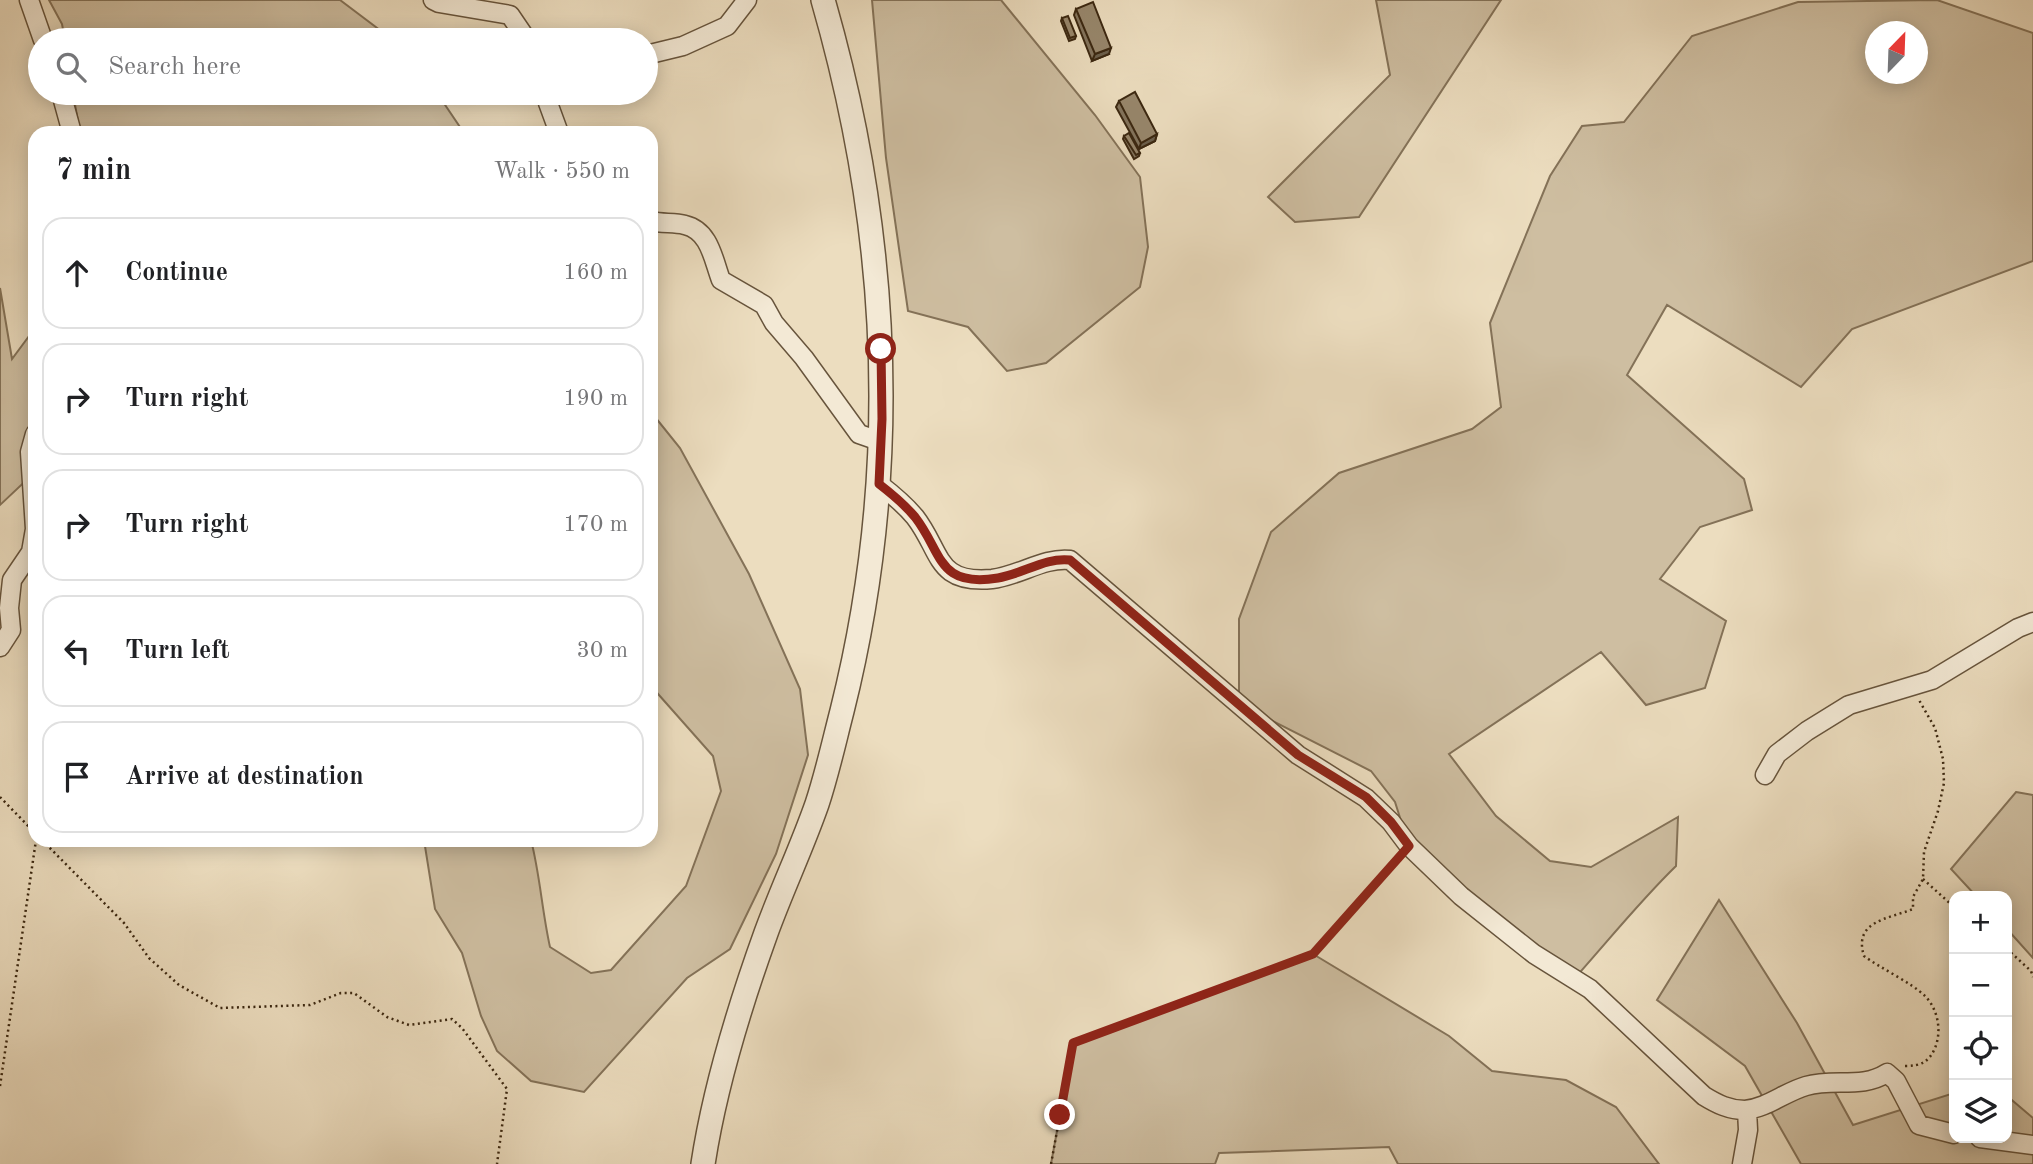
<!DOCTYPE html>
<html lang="en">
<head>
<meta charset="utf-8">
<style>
	:root { --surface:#fff; --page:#f2f2f2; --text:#202124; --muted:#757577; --line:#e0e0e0 }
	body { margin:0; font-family:"Old Standard TT",serif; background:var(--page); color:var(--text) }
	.controls { position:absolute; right:21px; bottom:21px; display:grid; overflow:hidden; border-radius:14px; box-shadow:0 4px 18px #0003 }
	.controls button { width:63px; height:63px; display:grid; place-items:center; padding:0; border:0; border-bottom:2px solid var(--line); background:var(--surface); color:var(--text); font:35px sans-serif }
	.compass { position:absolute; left:1865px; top:21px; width:63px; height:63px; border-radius:50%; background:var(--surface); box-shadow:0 4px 18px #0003; rotate:23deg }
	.stop { position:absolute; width:21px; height:21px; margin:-16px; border:5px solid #8f2418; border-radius:50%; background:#fff }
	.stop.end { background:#8f2418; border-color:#fff; box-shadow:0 2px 7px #0008 }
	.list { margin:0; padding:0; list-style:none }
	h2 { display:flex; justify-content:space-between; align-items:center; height:91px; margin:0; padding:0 28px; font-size:30px }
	h2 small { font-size:23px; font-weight:400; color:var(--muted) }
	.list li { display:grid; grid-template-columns:46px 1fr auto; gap:21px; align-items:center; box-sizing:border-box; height:112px; margin:0 14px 14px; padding:0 14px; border:2px solid var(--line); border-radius:21px }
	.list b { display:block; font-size:26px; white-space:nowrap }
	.list em { font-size:23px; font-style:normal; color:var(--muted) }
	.icon { flex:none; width:38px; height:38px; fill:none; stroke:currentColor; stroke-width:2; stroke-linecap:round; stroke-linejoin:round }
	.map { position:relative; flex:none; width:2033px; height:1164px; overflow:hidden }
	.search { position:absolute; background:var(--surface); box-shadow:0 4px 18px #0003; left:28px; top:28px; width:630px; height:77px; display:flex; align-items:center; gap:18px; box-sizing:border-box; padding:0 24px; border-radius:38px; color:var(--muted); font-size:26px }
	.panel { position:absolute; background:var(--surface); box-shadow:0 4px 18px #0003; left:28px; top:126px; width:630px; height:721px; border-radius:21px }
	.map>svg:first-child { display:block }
	.green { fill:#cebea1; stroke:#847258; stroke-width:2; fill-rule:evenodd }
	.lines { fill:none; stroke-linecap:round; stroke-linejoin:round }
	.minor-casing { stroke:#67543c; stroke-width:21 }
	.tertiary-casing { stroke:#67543c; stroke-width:26 }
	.path { stroke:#3b2710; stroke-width:2.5; stroke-dasharray:2 3.5; stroke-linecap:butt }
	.minor { stroke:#f3e9d5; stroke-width:18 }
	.tertiary { stroke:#f3e9d5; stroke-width:23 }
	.wall { fill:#82735c; stroke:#3b2710; stroke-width:2 }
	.shaded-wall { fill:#6a5e4b; stroke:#3b2710; stroke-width:2 }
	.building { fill:#97866b; stroke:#3b2710; stroke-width:2 }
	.route { stroke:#8f2418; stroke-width:9 }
</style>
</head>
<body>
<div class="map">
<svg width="2033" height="1164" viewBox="0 0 2033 1164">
	<rect width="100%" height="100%" fill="#ecddbf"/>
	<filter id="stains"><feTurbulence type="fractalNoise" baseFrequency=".00286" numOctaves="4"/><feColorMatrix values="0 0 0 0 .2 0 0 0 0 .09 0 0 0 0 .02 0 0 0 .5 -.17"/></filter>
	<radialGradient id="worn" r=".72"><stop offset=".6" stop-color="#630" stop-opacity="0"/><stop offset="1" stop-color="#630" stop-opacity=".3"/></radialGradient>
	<path class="green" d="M49 0H340L393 40H65L62 24Z
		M872 0H1001L1095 115 1140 177 1148 247 1140 287 1046 363 1007 371 968 327 908 311 886 158Z
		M1376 0H1501L1359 217 1295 222 1268 197 1390 75Z
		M1937 0 2033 33V261L1852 329 1801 387 1667 305 1627 375 1744 479 1752 510 1700 527 1660 579 1726 621 1705 688 1646 705 1601 652 1449 754 1496 816 1550 861 1591 867 1678 817 1676 866C1640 901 1608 941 1574 979L1409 846 1395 802 1371 771 1239 704V619L1271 532 1339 473 1472 429 1501 407 1490 323 1550 176 1582 126 1624 122 1692 36 1798 2ZM1876 32H1918V74H1876Z
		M73 93H437L464 133H80Z
		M0 288 12 359 35 328V472L0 505Z
		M651 412 680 448 749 574 800 689 808 755 776 854 730 949 687 978 584 1092 531 1081 497 1051 481 1016 462 953 435 909 424 840H531C540 875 542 911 550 947L591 973 611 970 686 886 721 791 713 756 651 686Z
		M2016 792 2033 795V958L2007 929V896H1976L1951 869Z
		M1719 900 1797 1023 1853 1125 1954 1093V1138H2007V1096L2033 1118V1164H1801L1745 1066 1657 1000Z
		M1313 954 1449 1036 1492 1071 1566 1080 1616 1107 1659 1164H1398L1389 1147 1219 1153 1215 1164H1051L1073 1043Z"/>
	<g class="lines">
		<defs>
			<path id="minor" d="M29 0 43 40
				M433 0 439 3 510 15 527 40
				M646 55 683 46 727 26 747 0
				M61 93 72 133
				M548 93V103L559 133
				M651 221C662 224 674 222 685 225 710 231 713 259 721 280L764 305 774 323 804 358 859 434 882 442
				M879 484C892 494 905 505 915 517 942 552 935 584 992 579 1019 576 1044 557 1070 560L1298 755 1366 798 1391 822 1409 846 1461 896 1534 954 1590 989 1704 1096C1717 1104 1729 1110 1745 1110 1767 1108 1785 1092 1806 1086 1834 1078 1862 1089 1887 1073L1896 1081 1919 1125 1954 1134
				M0 647 11 630 9 608 12 580 31 552 35 529 30 452 35 434
				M1765 775 1777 754 1807 731 1849 705 1932 680 2018 628 2033 622
				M1980 1138 2033 1145
				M1742 1164 1748 1130 1747 1110"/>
			<path id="tertiary" d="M703 1164C715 1085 739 1008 766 933 782 889 802 847 817 804 827 774 834 742 842 711 902 472 891 236 823 0"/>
		</defs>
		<use href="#minor" class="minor-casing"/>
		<use href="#tertiary" class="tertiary-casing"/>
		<path class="path" d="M0 797 35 833
			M42 840 124 923 149 958 179 985 220 1008 310 1005 341 993H354L387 1017 409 1025 452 1019 462 1028 507 1089 497 1164
			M1923 879 1954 907
			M2007 949 2031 971 2033 977
			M1905 1066C1921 1066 1929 1062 1935 1048 1942 1031 1938 1009 1925 996 1912 983 1880 968 1864 956 1853 921 1888 919 1913 909V897L1923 879 1924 852 1938 811 1944 783 1943 759 1935 728 1919 700
			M0 1086 36 840
			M1051 1164 1073 1043 1313 954 1399 858"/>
		<use href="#minor" class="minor"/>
		<use href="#tertiary" class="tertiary"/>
	</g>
	<path class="wall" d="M1076 9 1109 54 1092 61 1074 15Z
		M1062 18 1076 36 1075 39 1069 41 1061 21Z
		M1119 101 1157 134 1155 141 1139 149 1116 107Z
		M1124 136 1140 153 1139 156 1134 159 1123 139Z"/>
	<path class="shaded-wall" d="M1111 48 1109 54 1092 61 1095 54Z
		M1157 134 1155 141 1139 149 1141 143Z"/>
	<path class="building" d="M1093 2 1111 48 1095 54 1076 9Z
		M1068 16 1076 36 1070 38 1062 18Z
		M1135 92 1157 134 1141 143 1119 101Z
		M1129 133 1140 153 1136 155 1124 136Z"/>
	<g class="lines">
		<path class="route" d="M881 349 882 419 879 484C892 494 905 505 915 517 943 553 937 588 998 578 1023 574 1045 557 1070 560L1298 755 1366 797 1391 822 1409 846 1313 954 1073 1043 1060 1115"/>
	</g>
	<rect width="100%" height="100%" filter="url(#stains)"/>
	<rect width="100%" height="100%" fill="url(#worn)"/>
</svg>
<div class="controls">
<button>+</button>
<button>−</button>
<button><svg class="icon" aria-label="locate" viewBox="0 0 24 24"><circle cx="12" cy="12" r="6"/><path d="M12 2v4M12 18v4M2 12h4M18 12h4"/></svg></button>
<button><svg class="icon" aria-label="layers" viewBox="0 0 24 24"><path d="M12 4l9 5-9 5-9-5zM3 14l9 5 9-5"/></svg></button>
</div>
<svg class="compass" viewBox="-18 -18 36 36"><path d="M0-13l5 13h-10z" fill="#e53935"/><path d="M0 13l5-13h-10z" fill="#757577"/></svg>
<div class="stop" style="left:881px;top:349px"></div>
<div class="stop end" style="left:1060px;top:1115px"></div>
<div class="search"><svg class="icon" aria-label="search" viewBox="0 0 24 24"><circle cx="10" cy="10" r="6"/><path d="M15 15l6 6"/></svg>Search here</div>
<section class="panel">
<h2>7 min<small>Walk · 550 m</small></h2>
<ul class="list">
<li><svg class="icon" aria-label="ahead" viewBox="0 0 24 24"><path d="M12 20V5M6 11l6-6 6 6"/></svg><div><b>Continue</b></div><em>160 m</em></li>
<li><svg class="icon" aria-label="right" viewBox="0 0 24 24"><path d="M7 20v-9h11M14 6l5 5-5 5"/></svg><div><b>Turn right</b></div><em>190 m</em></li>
<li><svg class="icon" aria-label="right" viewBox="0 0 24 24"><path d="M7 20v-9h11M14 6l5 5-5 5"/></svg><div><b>Turn right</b></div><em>170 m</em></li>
<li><svg class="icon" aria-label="left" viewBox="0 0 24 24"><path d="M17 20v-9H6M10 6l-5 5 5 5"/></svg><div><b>Turn left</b></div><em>30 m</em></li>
<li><svg class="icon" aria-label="arrive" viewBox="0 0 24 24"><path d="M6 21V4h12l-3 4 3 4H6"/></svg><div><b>Arrive at destination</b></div></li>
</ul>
</section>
</div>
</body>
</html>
